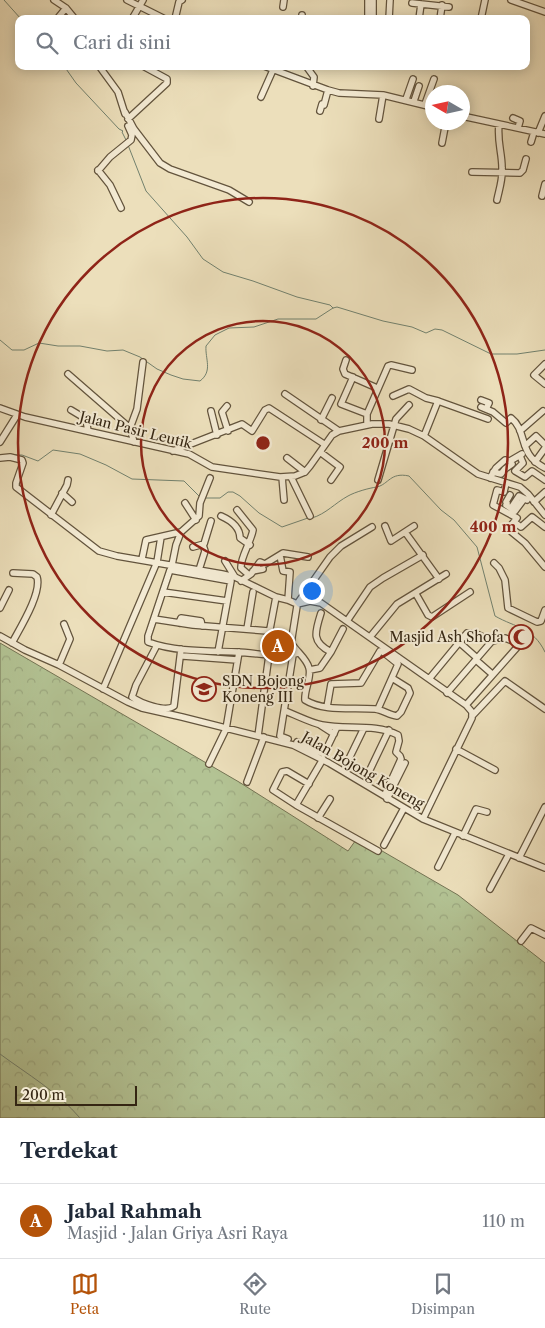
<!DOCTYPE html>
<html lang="id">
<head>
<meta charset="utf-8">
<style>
	:root { --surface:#fff; --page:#f6f6f7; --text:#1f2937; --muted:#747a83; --line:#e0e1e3; --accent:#b45309 }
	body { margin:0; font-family:"Libre Caslon Text",serif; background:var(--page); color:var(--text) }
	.compass { position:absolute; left:425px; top:85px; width:45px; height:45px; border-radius:50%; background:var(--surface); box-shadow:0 2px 12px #0003; rotate:279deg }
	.scale { position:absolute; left:15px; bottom:12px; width:122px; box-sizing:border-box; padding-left:5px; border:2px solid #352613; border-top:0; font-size:14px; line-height:18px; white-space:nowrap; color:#352613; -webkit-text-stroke:4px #f3ead3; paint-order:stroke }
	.you { position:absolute; left:311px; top:590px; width:18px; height:18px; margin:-12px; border:4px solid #fff; border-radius:50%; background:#1a73e8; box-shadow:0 0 0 8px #1a73e833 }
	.badge { display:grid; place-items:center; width:32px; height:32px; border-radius:50%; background:var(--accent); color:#fff; font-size:16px; font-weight:700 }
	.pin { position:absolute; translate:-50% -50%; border:2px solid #fff; box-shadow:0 1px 5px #0006 }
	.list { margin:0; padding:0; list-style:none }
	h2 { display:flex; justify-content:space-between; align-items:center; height:65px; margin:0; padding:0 20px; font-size:21px }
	h2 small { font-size:16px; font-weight:400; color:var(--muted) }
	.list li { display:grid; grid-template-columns:32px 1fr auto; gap:15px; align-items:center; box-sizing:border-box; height:75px; padding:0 20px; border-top:1px solid var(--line) }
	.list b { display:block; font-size:19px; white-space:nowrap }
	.list p { margin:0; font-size:16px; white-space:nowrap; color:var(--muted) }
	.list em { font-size:16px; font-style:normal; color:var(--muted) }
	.icon { flex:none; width:28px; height:28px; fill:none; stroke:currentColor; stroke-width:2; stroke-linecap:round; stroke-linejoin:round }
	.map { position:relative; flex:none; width:545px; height:1118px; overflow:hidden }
	.search { position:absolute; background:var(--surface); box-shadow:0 2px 12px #0003; left:15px; right:15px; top:15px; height:55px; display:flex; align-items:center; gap:12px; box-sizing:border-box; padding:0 18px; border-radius:10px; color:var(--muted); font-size:19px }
	.sheet { height:140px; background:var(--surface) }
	nav { display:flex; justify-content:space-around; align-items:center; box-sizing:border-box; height:70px; border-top:1px solid var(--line); background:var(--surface); font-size:14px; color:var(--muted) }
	nav a { display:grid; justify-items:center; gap:2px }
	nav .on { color:var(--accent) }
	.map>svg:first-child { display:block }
	.forest { fill:url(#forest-crowns); stroke:#747454 }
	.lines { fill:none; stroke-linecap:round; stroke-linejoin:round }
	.stream { stroke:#72816e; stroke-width:1 }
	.minor-casing { stroke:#63543d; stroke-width:8 }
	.minor { stroke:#f3ead3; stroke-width:5.5 }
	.ring { fill:none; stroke:#8f2418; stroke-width:2.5 }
	.labels { text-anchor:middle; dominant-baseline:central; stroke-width:4; stroke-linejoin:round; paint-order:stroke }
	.street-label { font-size:14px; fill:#352613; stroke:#f3ead3 }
	.poi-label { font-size:14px; fill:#352613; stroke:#f3ead3; text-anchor:end }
	.centre { fill:#8f2418; stroke:#f3ead3; stroke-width:2.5 }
	.ring-label { font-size:15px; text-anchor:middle; font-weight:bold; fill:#8f2418; stroke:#f3ead3; stroke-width:4; stroke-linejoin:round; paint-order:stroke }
</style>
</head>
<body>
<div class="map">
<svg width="545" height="1118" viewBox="0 0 545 1118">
	<defs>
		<pattern id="forest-crowns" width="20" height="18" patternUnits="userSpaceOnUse" patternTransform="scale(1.25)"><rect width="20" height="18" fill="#b3c394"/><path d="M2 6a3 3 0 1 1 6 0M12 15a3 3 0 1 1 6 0" fill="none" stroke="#9ba77f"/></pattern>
	</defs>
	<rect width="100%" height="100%" fill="#ecdfbb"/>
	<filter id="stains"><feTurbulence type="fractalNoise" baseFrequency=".004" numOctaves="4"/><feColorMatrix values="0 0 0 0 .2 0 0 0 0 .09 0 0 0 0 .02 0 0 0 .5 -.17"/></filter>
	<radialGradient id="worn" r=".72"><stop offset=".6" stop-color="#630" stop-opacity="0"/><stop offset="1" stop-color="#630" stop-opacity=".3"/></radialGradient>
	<path class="forest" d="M0 643 239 782 348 851 358 837 458 895 545 963V1118H0Z"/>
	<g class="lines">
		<path class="stream" d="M4 0 21 19
			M64 66 76 83 119 129 123 131 122 132 127 142
			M128 145 146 191 187 237 203 259 223 272 253 281 297 297 330 305 333 308
			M0 340 12 350H24L39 343 58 346H80L107 351 123 350 140 357 157 369 171 375 183 379 200 381C213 371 205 359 206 346L215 335 229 328 254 327 278 319H316L333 308 337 307 383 321 412 327 426 333 435 329 442 330 491 354H517L545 350
			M13 455H22L38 461 53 450 80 454 106 465 132 479 184 481 200 497
			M203 498H220L228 492H233L240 496 259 513 282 527 308 518
			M312 518C326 514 335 503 348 496 355 492 369 488 377 487 389 484 390 472 409 476L441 510 454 520 477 547 495 616C516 628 533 627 545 652
			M0 1054C27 1074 58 1092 80 1118"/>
		<defs>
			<path id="minor" d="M54 0 66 8 75 19
				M127 0 165 19
				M368 0V19
				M511 0 545 12
				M412 3 449 7
				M283 7 284 0
				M57 19 66 8
				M132 19 143 0
				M175 19 179 2 182 0
				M302 19V15
				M373 19V0
				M389 19 390 0
				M419 19 421 4
				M440 19 442 5
				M481 19 485 0
				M99 66 118 92 125 114
				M264 66 328 90 339 93 383 95 432 107
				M306 66 314 77 313 86
				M261 97 273 70
				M406 99 413 79
				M414 101 419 86
				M425 104 434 79
				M320 111 322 104 324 105 328 90
				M125 112 134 129 160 163 170 169 229 190 249 202
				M462 116 545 134
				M513 118 520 121 518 128
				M128 119 167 83V79L143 66
				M379 119 383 95
				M538 133 545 116
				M531 142 534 132
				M442 143 446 122
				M98 170 110 185 121 208
				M98 171 110 157 131 140 132 135 128 126
				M472 172 520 173 523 170 526 159
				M542 196 545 184
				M497 200C499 190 503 179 502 168 502 152 497 142 499 124
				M346 360 343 369 345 374 377 388
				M545 364 534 375 545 384
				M68 374 130 428 134 442
				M353 377 341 404 367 414
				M285 394 339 431
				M393 396 409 389 426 398 438 401
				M481 400 489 403 486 409
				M227 406 222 412 228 431
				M481 407 493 412 506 423 511 418C528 431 517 454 545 468
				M0 408 25 417 189 454 212 467 280 477 295 476 305 472 310 466 332 435 339 431 372 424H389L409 429 424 436 478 474 520 487 528 494 545 515
				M71 410 86 419 88 431
				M211 411 217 435
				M321 420 332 398
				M367 425V414L388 366 391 365 412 370
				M130 428 137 409 143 362
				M520 431 543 411
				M424 436 438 401 488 419
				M0 442 17 415
				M525 446 536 436 545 445
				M173 451 242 424 252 431 265 410 269 408 324 444
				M320 452 340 467 331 480
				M520 456 523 463 515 471 525 477 532 471 545 480
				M0 458 10 457 22 460 23 463 16 483V487L99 551 117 556 222 574 235 577 276 597 288 600 297 604 310 601 321 603 466 705 472 712V718L423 819
				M287 458 305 472
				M535 462 545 448
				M493 472 501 474 505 469 512 464 510 461
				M282 477 284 500
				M291 477 310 516
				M490 478 496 468 505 460 510 461 522 454
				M378 480 396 419 409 405
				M506 483 504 492 497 490 493 505 517 518 508 529 525 543 545 567
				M62 493 72 502
				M510 495 506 502 507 503 506 505 515 511 524 499
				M534 502 545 492
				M185 503 196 520
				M511 508 519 496 527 500
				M237 510 253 530C251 542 240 558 241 568L249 575
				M51 515 67 485 68 480
				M221 516C230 520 240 527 240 538L250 545
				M514 522 521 527 532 517 545 527
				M385 526 391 541 414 526
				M405 532 439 579
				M193 547 204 544 211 521
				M280 555 283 571 290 572 288 600
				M142 559 146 540 181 532
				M225 561 235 577
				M494 563 499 568 505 580 508 608 537 622 541 621 545 610
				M172 565 176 545 181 532 199 516 200 503 210 478
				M199 570 205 551 203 545
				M253 571 263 569
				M241 581 251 574 260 562 265 564 283 553 308 557
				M163 592 227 601
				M416 594 428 615 432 617 470 592
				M297 604 330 557 341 546 372 527
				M0 608 9 590
				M154 619 193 625 268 631 270 629 276 597
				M347 621 370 587 383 578 423 555
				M179 623 181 618 201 621 202 626
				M247 629 253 592
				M0 636 25 650 59 665 128 702 142 708 182 717 293 745 329 763 423 819 545 868
				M370 637 397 604 446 574
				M12 643C20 628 42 593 37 577L33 574 13 573
				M460 643 477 658
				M292 644C297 652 307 659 309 668 312 677 304 690 305 700 324 712 353 707 375 709 383 710 389 715 397 716L401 712 410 693 408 688 392 678
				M157 645 136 685 132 697C140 703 166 713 174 706L181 649
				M218 652 231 581 170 570 148 636V642C175 652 208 651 237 652 254 653 270 656 287 656L298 653
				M331 652 343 629
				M183 656 237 660
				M289 656 297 606
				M476 660 492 674
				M59 665 70 639 64 624
				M310 670 320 668 331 652C311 642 315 632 321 613
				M429 679 467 633H474L492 641
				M103 689 157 562 161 537
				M447 693 492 641 505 638 520 644 466 705
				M327 707 331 684 361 683 380 651 383 652 398 664 378 709
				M285 711C296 715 311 723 322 725 347 730 375 723 398 735L399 741 396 752 400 756 401 759 386 792
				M472 716 505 681 545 709
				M320 725 334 734
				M258 736 269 655
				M288 739 280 736 293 655
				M297 742 324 754 337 727
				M456 749 495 770
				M323 759 296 805 378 851
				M209 764 226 729 239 652
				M345 767 364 728
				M367 776 389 730
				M247 782 264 737
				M387 799 405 763
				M296 805 273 790 282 772 287 771 309 784
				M318 818 330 799
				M463 836 476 809 487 812
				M384 845 404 808
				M519 858 545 807
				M438 867 455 833
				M490 889 509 854
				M521 941 531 928 545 935"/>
		</defs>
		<use href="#minor" class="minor-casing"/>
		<use href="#minor" class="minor"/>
	</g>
	<g class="ring">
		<circle cx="263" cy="443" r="122"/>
		<circle cx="263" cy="443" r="245"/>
	</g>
	<defs>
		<symbol id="mosque-ring" viewBox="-11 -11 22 22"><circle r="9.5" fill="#f3ead3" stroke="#8f2418" stroke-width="1.5"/><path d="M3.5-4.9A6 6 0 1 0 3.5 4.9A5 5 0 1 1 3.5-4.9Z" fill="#8f2418"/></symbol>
		<symbol id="school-ring" viewBox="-11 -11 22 22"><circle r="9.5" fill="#f3ead3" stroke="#8f2418" stroke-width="1.5"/><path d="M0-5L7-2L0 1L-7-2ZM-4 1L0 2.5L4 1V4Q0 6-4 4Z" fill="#8f2418"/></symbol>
	</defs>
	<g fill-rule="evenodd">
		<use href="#mosque-ring" x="507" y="623" width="28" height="28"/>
		<use href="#school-ring" x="190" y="675" width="28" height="28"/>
	</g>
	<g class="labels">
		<g class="street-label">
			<text transform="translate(136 430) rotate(14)">Jalan Pasir Leutik</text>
			<text transform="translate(363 770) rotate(30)">Jalan Bojong Koneng</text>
		</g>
		<g class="poi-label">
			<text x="504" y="637">Masjid Ash Shofa</text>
			<text x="222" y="681" text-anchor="start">SDN Bojong<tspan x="222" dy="16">Koneng III</tspan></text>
		</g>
	</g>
	<circle cx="263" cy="443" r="8" class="centre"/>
	<g class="ring-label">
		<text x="385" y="448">200 m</text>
		<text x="493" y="532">400 m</text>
	</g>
	<rect width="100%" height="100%" filter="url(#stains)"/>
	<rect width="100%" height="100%" fill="url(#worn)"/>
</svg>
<svg class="compass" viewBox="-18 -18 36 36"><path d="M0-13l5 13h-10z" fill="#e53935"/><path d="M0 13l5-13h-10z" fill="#747a83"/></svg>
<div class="scale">200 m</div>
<div class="you"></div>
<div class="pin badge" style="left:278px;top:646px">A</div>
<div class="search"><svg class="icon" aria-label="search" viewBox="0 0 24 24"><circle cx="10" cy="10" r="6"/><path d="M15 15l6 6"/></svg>Cari di sini</div>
</div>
<section class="sheet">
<h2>Terdekat<small></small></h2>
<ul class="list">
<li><span class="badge">A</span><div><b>Jabal Rahmah</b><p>Masjid · Jalan Griya Asri Raya</p></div><em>110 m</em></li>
</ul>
</section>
<nav>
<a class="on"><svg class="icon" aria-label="map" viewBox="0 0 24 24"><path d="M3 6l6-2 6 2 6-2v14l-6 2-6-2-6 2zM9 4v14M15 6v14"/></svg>Peta</a>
<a><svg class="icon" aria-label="directions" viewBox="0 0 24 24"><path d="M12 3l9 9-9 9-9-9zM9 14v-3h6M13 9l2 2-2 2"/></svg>Rute</a>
<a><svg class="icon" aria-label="saved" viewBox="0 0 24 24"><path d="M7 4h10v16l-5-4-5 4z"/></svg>Disimpan</a>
</nav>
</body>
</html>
